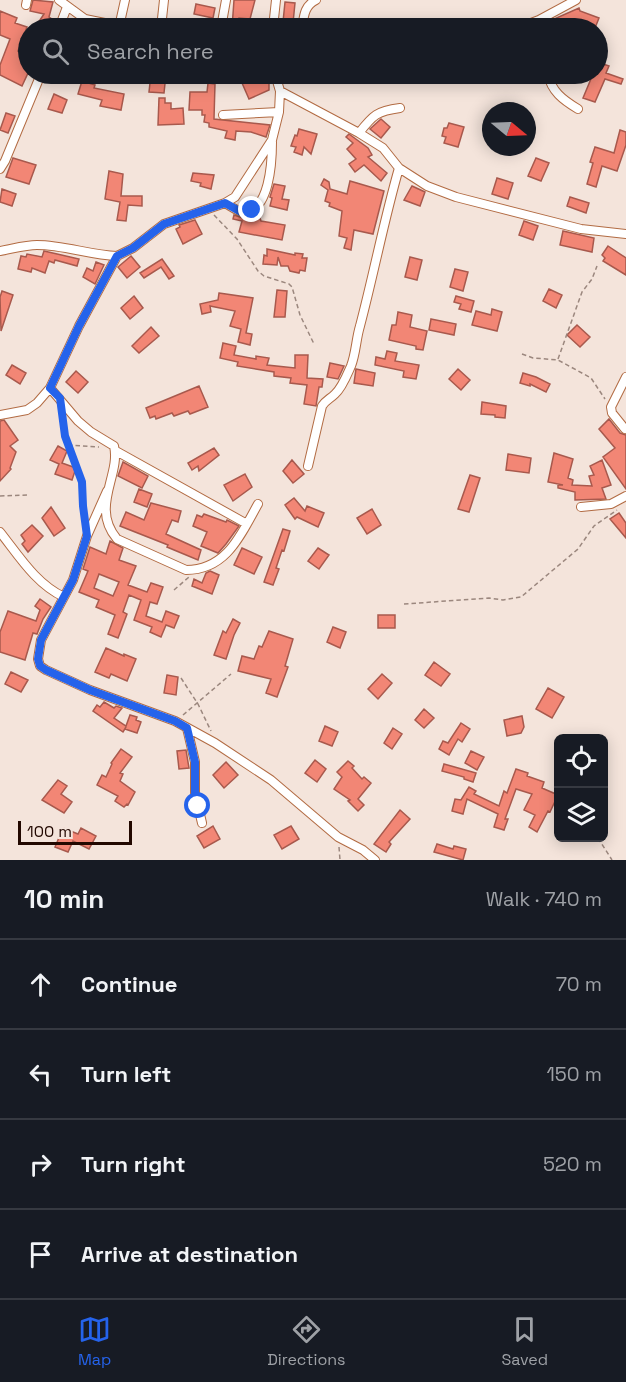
<!DOCTYPE html>
<html lang="en">
<head>
<meta charset="utf-8">
<style>
	:root { --surface:#171b24; --page:#20242c; --text:#f1f3f6; --muted:#9ea1a6; --line:#363941; --accent:#2563eb }
	body { margin:0; font-family:"Space Grotesk",sans-serif; background:var(--page); color:var(--text) }
	.controls { position:absolute; right:18px; bottom:18px; display:grid; overflow:hidden; border-radius:9px; box-shadow:0 3px 15px #0003 }
	.controls button { width:54px; height:54px; display:grid; place-items:center; padding:0; border:0; border-bottom:2px solid var(--line); background:var(--surface); color:var(--text); font:30px sans-serif }
	.compass { position:absolute; left:482px; top:102px; width:54px; height:54px; border-radius:50%; background:var(--surface); box-shadow:0 3px 15px #0003; rotate:109deg }
	.scale { position:absolute; left:18px; bottom:15px; width:114px; box-sizing:border-box; padding-left:6px; border:3px solid #220800; border-top:0; font-size:16px; line-height:21px; white-space:nowrap; color:#220800; -webkit-text-stroke:4px #f4e4db; paint-order:stroke }
	.stop { position:absolute; width:18px; height:18px; margin:-14px; border:4px solid #2563eb; border-radius:50%; background:#fff }
	.stop.end { background:#2563eb; border-color:#fff; box-shadow:0 2px 6px #0008 }
	.list { margin:0; padding:0; list-style:none }
	h2 { display:flex; justify-content:space-between; align-items:center; height:78px; margin:0; padding:0 24px; font-size:26px }
	h2 small { font-size:20px; font-weight:400; color:var(--muted) }
	.list li { display:grid; grid-template-columns:39px 1fr auto; gap:18px; align-items:center; box-sizing:border-box; height:90px; padding:0 24px; border-top:2px solid var(--line) }
	.list b { display:block; font-size:22px; white-space:nowrap }
	.list em { font-size:20px; font-style:normal; color:var(--muted) }
	.icon { flex:none; width:33px; height:33px; fill:none; stroke:currentColor; stroke-width:2; stroke-linecap:round; stroke-linejoin:round }
	.map { position:relative; flex:none; width:626px; height:860px; overflow:hidden }
	.search { position:absolute; background:var(--surface); box-shadow:0 3px 15px #0003; left:18px; right:18px; top:18px; height:66px; display:flex; align-items:center; gap:15px; box-sizing:border-box; padding:0 21px; border-radius:33px; color:var(--muted); font-size:22px }
	.sheet { height:438px; background:var(--surface) }
	nav { display:flex; justify-content:space-around; align-items:center; box-sizing:border-box; height:84px; border-top:2px solid var(--line); background:var(--surface); font-size:16px; color:var(--muted) }
	nav a { display:grid; justify-items:center; gap:3px }
	nav .on { color:var(--accent) }
	.map>svg:first-child { display:block }
	.building { fill:#f28675; stroke:#a8594d; stroke-width:1.5; fill-rule:evenodd }
	.lines { fill:none; stroke-linecap:round; stroke-linejoin:round }
	.minor-casing { stroke:#b26b43; stroke-width:10 }
	.path { stroke:#9b877e; stroke-width:1.5; stroke-dasharray:4.5 3; stroke-linecap:butt }
	.minor { stroke:#fff; stroke-width:8 }
	.route { stroke:#2563eb; stroke-width:8 }
</style>
</head>
<body>
<div class="map">
<svg width="626" height="860" viewBox="0 0 626 860">
	<rect width="100%" height="100%" fill="#f4e4db"/>
	<path class="building" d="M33 0 53 2 49 17 55 21 50 28H40L36 26 44 14 30 11Z
		M234 0H255L250 19 239 18 238 28H232Z
		M285 2 295 3 293 23 283 22Z
		M196 4 215 8 213 18 194 14Z
		M579 8 580 11 599 18 595 28H559L554 19Z
		M0 11 17 18 15 23 27 27 18 51 28 55V73L22 86 0 75V65L10 39 0 35Z
		M597 62 609 66 606 73 623 79 621 84 605 79 595 102 583 98 593 74H597Z
		M151 74H166L164 93 149 92Z
		M260 74H269V90L249 99 242 83 260 76Z
		M82 81 95 85 94 88 124 94 121 110 100 106 102 100 78 94Z
		M208 83 215 84 214 119 270 125 266 137 251 132 236 131 235 140 225 138 227 131 209 127V123L204 122 205 115H202V110H189L190 92H207Z
		M54 94 67 100 62 113 48 109Z
		M159 98H165V103H171V109L183 108 184 124 158 125Z
		M6 113 15 116 8 133 0 130Z
		M381 119 390 127 381 138 370 129Z
		M449 123 464 127 458 147 444 143 446 137 442 136 444 128H447Z
		M299 129 317 134 311 154 304 147 302 155 294 152 296 147 291 146 295 135 297 136Z
		M620 130 626 132V145L617 171 602 166 596 187 587 184 593 163 590 162 595 147 614 153Z
		M349 134 368 148 372 155 368 157 387 173 381 181 364 165 355 172 349 164 356 159 347 149 353 143 346 137Z
		M13 158 36 165 29 184 6 177Z
		M536 158 549 163 541 181 528 176Z
		M109 171 123 174 121 196H142V206L128 205 126 221 117 220 120 202 105 199Z
		M193 173 214 175 211 189 200 186 201 183 191 181Z
		M497 178 513 183 508 199 492 194Z
		M324 179 329 182 330 189 347 194 350 181 384 191 373 234 354 230 351 250 344 248 347 238 339 236 342 211 329 206 330 203 325 201 328 190 321 185Z
		M274 184 285 186 282 199 289 200 287 210 270 206 272 198 270 197Z
		M412 186 425 192 420 206 404 200Z
		M2 189 16 194 12 206 0 202Z
		M570 197 589 203 586 213 567 206Z
		M234 215 243 218 252 216 260 218 261 221 285 225 282 240 239 232 242 221 233 219Z
		M195 220 202 234 183 244 176 229 180 227 179 225Z
		M524 221 538 226 533 240 519 235Z
		M563 231 594 238 592 252 560 245Z
		M608 246 626 258V275L603 261 605 258 602 255Z
		M267 249 295 255V253L303 254 302 258H307L305 271 300 270 299 273 290 271 288 266H281L278 257 277 265 263 264 264 255 267 256Z
		M44 251 79 259 77 266 55 260 54 263 49 261 45 273 32 268 31 272 18 269 21 256 26 257 27 254 42 257Z
		M131 256 140 267 127 278 118 267Z
		M410 257 422 260 417 280 405 277Z
		M162 259 174 276 169 279 161 267 144 278 140 273Z
		M96 262 104 265 95 284 83 277 87 268 93 271Z
		M455 269 468 272 463 291 450 287Z
		M549 289 562 295 556 308 543 301Z
		M277 290 287 291 285 317H274Z
		M2 291 13 295 1 331 0 297Z
		M219 293 253 298 246 333 252 334 250 345 238 342 241 329 230 326 235 311 210 306 211 312 202 314 200 304 218 300Z
		M134 296 143 308 130 319 121 308Z
		M456 296 474 301 471 312 459 309 461 304 454 302Z
		M492 309 502 312 497 331 472 325 476 311 491 315Z
		M398 312 412 315 410 327 427 331 423 350 416 349V346L389 340 392 325H396Z
		M431 319 456 324 454 335 429 330Z
		M577 325 590 337 580 347 567 335Z
		M151 327 159 336 139 353 132 346Z
		M223 343 236 346 234 355 256 359V356L269 358 267 365 295 368V355H308L307 378 323 379 322 387H319L316 406 304 404 307 385 290 383 291 378 274 376V372L237 366 238 362 220 358Z
		M387 351 397 353 395 361 419 365 416 379 403 377 404 371 375 365 376 357 385 359Z
		M330 363 344 366 338 379 327 377Z
		M12 365 26 373 20 384 6 375Z
		M356 369 375 373 373 386 354 383Z
		M458 369 470 380 461 390 449 379Z
		M76 371 88 382 78 393 66 382Z
		M523 373 536 377 550 384 546 392 530 384V386L520 383Z
		M199 386 208 407 190 414 188 411 174 416 172 413 156 419 155 416 150 418 146 408Z
		M482 402 506 406 505 418 495 417V415L481 414Z
		M609 419 620 433 626 435V489L603 457 615 448 599 429Z
		M4 420 18 440 10 446 16 452 10 468 11 469 0 481V421Z
		M58 446 67 451 62 463 76 468 72 480 55 474 59 464 50 460Z
		M214 448 219 455 199 471 198 466 192 470 188 463Z
		M554 453 573 459 568 478 573 480 572 485 592 486 589 476 594 475 590 466 602 460 611 485 602 488 606 499 575 500V492L558 488V485H563L548 482Z
		M508 454 531 458 529 473 506 470Z
		M292 460 304 474 293 483 283 471Z
		M123 462 148 476 142 488 118 476Z
		M245 474 252 487 233 501 224 485Z
		M470 475 480 478 469 512 458 509Z
		M139 489 152 494 147 507 134 502Z
		M294 498 305 511 307 506 324 513 318 527 297 517 295 519 285 505Z
		M151 503 181 511 178 522 172 520 166 534 201 550 198 560 167 547 168 545 120 526 126 512 144 520Z
		M51 507 65 528 54 536 42 518Z
		M372 509 381 525 367 534 357 518Z
		M619 513 626 523V538L610 519Z
		M204 514 226 522 227 520 239 526 226 544 218 553 201 546 207 532 193 526 197 515 202 517Z
		M32 525 43 536 28 552 22 544 25 541 21 535Z
		M283 529 290 531 284 551 282 550 276 568 279 569 273 585 264 582Z
		M110 541 123 548 119 560 136 566 128 585 147 592 151 583 163 587 157 604 150 602 146 616 162 622 166 611 179 616 174 628 166 625 161 637 150 632 152 627 134 620 141 600 129 595 123 612 127 614 118 638 108 634 115 615 96 607 99 600 79 592 88 571 83 569 90 547 106 554ZM99 574 119 582 113 596 94 588Z
		M242 548 262 557 254 574 234 565Z
		M318 548 329 555 319 569 308 561Z
		M210 571 219 575 212 594 192 586 194 579 202 583 206 573Z
		M40 599 51 607 43 619 37 634 33 633 25 660 0 652V632L8 611 36 621 40 610 35 606Z
		M378 615H395V628H378Z
		M233 619 240 623 234 635 226 659 214 655 223 631 226 633Z
		M333 627 346 632 340 648 327 642Z
		M269 631 293 639 285 666 288 667 277 697 266 693 271 679 238 671 242 656 254 659 259 646 262 647Z
		M106 648 124 656V654L136 659 127 681 111 674 109 678 95 672Z
		M434 662 450 674 441 686 425 675Z
		M11 672 28 680 21 692 5 684Z
		M382 674 392 683 378 699 368 689Z
		M167 675 178 677 176 695 164 693Z
		M548 688 564 697 552 718 536 709Z
		M104 702 114 708 116 706 122 708 114 718 126 726 130 715 137 717 136 720 141 722 137 733 125 729 126 727 123 732 93 711 97 705 100 707Z
		M424 709 434 718 424 728 415 720Z
		M522 716 524 727 521 733 507 736 504 720Z
		M461 723 470 729 462 742 458 739 449 755 439 749 443 741 448 743Z
		M325 726 338 732 332 746 319 741Z
		M393 728 402 734 392 749 384 743Z
		M121 749 132 757 120 773 123 774 120 781 135 792 128 805 127 804 124 807 115 801 118 796 97 785 102 775 106 777 112 764 111 763Z
		M186 750 189 768 179 769 177 751Z
		M471 751 484 757 477 770 465 763Z
		M315 760 326 769 317 782 305 773Z
		M348 761 354 766 352 768 362 779 364 777 371 783 358 799 364 805 358 811 348 801 350 800 334 789 342 777 337 772Z
		M226 762 238 775 224 788 213 775Z
		M444 764 476 773 473 782 464 779V777L442 771Z
		M516 769 528 773 527 776 544 782 542 788 558 795 550 812 548 811 537 832 529 827 535 815 524 810 532 794 516 789 505 819H508L504 830 494 827 498 814 467 799 463 814 452 811 455 799 461 800 469 787 476 791 474 794 499 806 504 791 507 793Z
		M58 780 67 786 61 794 72 802 64 813 42 800Z
		M400 810 410 819 389 842 391 844 386 852 374 844Z
		M213 826 220 839 204 848 197 836Z
		M291 826 299 839 282 849 274 835Z
		M63 828 78 834 81 828 96 836 89 849 73 841 68 852 55 847Z
		M437 844 453 849 454 846 466 849 463 860 434 852Z"/>
	<g class="lines">
		<defs>
			<path id="minor" d="M59 0 85 19 129 28
				M26 5 27 0
				M119 27 125 0
				M59 28 67 7
				M161 28 164 0
				M178 28H189
				M221 28 226 0
				M273 28 276 0
				M302 28C304 16 304 6 316 0
				M518 28 539 20 576 0
				M275 74 280 91 359 133 383 148 399 168 427 186 456 197 581 229 626 234
				M548 74C551 91 563 100 578 109
				M223 115 279 112
				M359 133C373 115 377 111 400 108
				M0 169 5 161 41 74
				M225 203C229 205 237 211 242 212 270 214 272 160 272 142
				M0 251C12 249 25 245 37 245 64 245 90 255 117 256
				M50 388 78 421 91 432 114 446C121 475 90 507 117 539L186 570C227 570 241 534 258 504
				M0 415 27 410 37 403 50 388 79 326 117 256 133 248 164 224 225 203 235 197 272 140 279 112 280 91
				M625 429 612 413 611 407 626 377
				M116 451 247 524
				M308 466 322 406C326 400 330 399 335 394 342 388 347 375 351 366 356 353 356 339 360 326 374 273 384 220 399 168
				M107 491 87 536 73 580 41 640 38 659 40 666 46 670 90 690 175 721 215 743 271 780 338 837 363 850 375 860
				M581 507 611 504 626 496
				M0 532C19 556 36 584 64 597
				M187 728 195 762V793L202 823"/>
		</defs>
		<use href="#minor" class="minor-casing"/>
		<path class="path" d="M214 215 237 239 258 271 264 276 289 284 292 287 300 315 314 344
			M522 354 533 358 558 360 591 378 605 399
			M558 359 582 292 592 279 597 266
			M62 414 65 436 82 482 85 520
			M68 445 99 447
			M0 496 27 495
			M174 590 189 577
			M404 604 489 598 503 600 521 597 578 549 594 526 617 510
			M181 678 198 704 211 731
			M183 715 231 674
			M598 838 612 860
			M339 847 340 860"/>
		<use href="#minor" class="minor"/>
	</g>
	<g class="lines">
		<path class="route" d="M198 806 195 793V762L187 728 175 721 90 690 46 670 40 666 38 659 41 640 73 580 87 536 83 506 82 482 65 436 60 398 50 388 79 326 117 256 133 248 164 224 225 203 241 212 252 210"/>
	</g>
</svg>
<div class="controls">
<button><svg class="icon" aria-label="locate" viewBox="0 0 24 24"><circle cx="12" cy="12" r="6"/><path d="M12 2v4M12 18v4M2 12h4M18 12h4"/></svg></button>
<button><svg class="icon" aria-label="layers" viewBox="0 0 24 24"><path d="M12 4l9 5-9 5-9-5zM3 14l9 5 9-5"/></svg></button>
</div>
<svg class="compass" viewBox="-18 -18 36 36"><path d="M0-13l5 13h-10z" fill="#e53935"/><path d="M0 13l5-13h-10z" fill="#9ea1a6"/></svg>
<div class="scale">100 m</div>
<div class="stop" style="left:198px;top:806px"></div>
<div class="stop end" style="left:252px;top:210px"></div>
<div class="search"><svg class="icon" aria-label="search" viewBox="0 0 24 24"><circle cx="10" cy="10" r="6"/><path d="M15 15l6 6"/></svg>Search here</div>
</div>
<section class="sheet">
<h2>10 min<small>Walk · 740 m</small></h2>
<ul class="list">
<li><svg class="icon" aria-label="ahead" viewBox="0 0 24 24"><path d="M12 20V5M6 11l6-6 6 6"/></svg><div><b>Continue</b></div><em>70 m</em></li>
<li><svg class="icon" aria-label="left" viewBox="0 0 24 24"><path d="M17 20v-9H6M10 6l-5 5 5 5"/></svg><div><b>Turn left</b></div><em>150 m</em></li>
<li><svg class="icon" aria-label="right" viewBox="0 0 24 24"><path d="M7 20v-9h11M14 6l5 5-5 5"/></svg><div><b>Turn right</b></div><em>520 m</em></li>
<li><svg class="icon" aria-label="arrive" viewBox="0 0 24 24"><path d="M6 21V4h12l-3 4 3 4H6"/></svg><div><b>Arrive at destination</b></div></li>
</ul>
</section>
<nav>
<a class="on"><svg class="icon" aria-label="map" viewBox="0 0 24 24"><path d="M3 6l6-2 6 2 6-2v14l-6 2-6-2-6 2zM9 4v14M15 6v14"/></svg>Map</a>
<a><svg class="icon" aria-label="directions" viewBox="0 0 24 24"><path d="M12 3l9 9-9 9-9-9zM9 14v-3h6M13 9l2 2-2 2"/></svg>Directions</a>
<a><svg class="icon" aria-label="saved" viewBox="0 0 24 24"><path d="M7 4h10v16l-5-4-5 4z"/></svg>Saved</a>
</nav>
</body>
</html>
